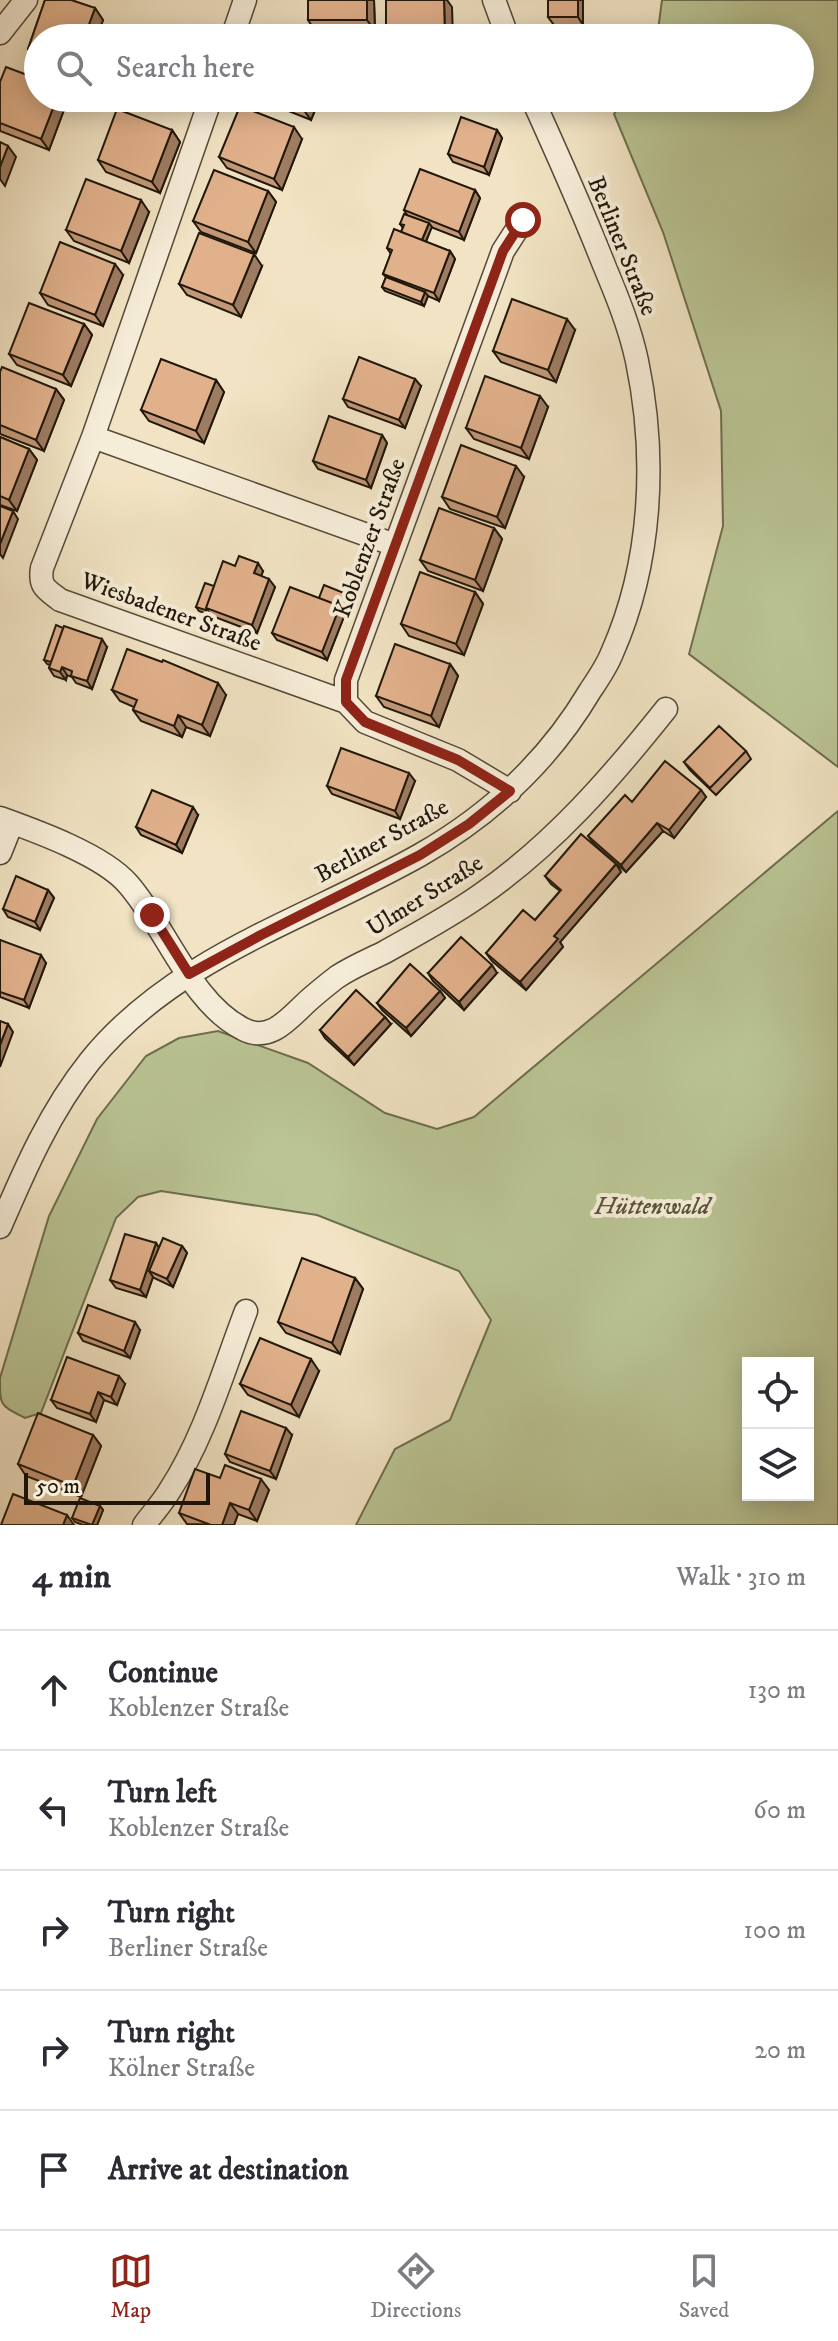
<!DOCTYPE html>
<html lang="en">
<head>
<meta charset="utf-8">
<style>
	:root { --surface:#fff; --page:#f7f7f7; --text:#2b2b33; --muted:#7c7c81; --line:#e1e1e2; --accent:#8f2418 }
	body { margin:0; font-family:"IM FELL DW Pica",serif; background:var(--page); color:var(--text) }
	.controls { position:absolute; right:24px; bottom:24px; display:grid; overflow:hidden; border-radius:0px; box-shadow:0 4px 20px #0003 }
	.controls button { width:72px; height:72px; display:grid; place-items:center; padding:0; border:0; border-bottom:2px solid var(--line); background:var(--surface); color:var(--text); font:40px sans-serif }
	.scale { position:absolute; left:24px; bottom:20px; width:186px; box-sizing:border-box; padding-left:8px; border:4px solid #20170a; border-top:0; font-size:22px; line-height:28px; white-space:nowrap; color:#20170a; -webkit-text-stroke:6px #f6edd8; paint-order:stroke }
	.stop { position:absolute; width:24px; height:24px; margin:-18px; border:6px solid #8f2418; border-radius:50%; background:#fff }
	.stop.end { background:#8f2418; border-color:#fff; box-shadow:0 2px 8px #0008 }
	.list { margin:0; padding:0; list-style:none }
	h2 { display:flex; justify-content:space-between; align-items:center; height:104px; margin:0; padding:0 32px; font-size:34px }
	h2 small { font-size:26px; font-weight:400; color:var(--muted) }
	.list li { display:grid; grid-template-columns:52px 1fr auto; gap:24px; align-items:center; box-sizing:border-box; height:120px; padding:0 32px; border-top:2px solid var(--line) }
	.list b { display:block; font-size:30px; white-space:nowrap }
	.list p { margin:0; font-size:26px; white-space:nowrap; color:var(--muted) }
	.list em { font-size:26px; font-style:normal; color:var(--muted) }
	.icon { flex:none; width:44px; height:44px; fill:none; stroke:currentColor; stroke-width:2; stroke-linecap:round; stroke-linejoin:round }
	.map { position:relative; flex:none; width:838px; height:1525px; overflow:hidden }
	.search { position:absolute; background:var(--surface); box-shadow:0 4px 20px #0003; left:24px; right:24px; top:24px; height:88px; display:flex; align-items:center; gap:20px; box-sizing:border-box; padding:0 28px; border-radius:44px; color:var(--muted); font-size:30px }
	.sheet { height:704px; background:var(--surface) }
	nav { display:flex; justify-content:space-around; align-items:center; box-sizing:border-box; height:112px; border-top:2px solid var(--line); background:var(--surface); font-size:22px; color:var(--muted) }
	nav a { display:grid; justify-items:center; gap:4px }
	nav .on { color:var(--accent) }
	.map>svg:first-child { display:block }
	.green { fill:#bac494; stroke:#6d6e4f; stroke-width:2; fill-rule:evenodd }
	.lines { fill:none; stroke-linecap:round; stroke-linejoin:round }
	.minor-casing { stroke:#544a38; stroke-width:25 }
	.minor { stroke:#f6edd8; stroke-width:22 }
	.wall { fill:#c29878; stroke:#20170a; stroke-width:2 }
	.shaded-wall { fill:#9e7c62; stroke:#20170a; stroke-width:2 }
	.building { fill:#e1b18c; stroke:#20170a; stroke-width:2 }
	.route { stroke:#8f2418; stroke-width:10 }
	.labels { text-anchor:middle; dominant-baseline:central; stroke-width:8; stroke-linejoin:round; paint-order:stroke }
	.street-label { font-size:24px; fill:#20170a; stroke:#f6edd8 }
	.park-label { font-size:24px; font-style:italic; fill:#56543a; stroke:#f6edd8 }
</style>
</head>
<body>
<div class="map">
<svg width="838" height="1525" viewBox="0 0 838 1525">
	<rect width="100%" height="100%" fill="#f1e3c3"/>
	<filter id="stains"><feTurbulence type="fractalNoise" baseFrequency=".0025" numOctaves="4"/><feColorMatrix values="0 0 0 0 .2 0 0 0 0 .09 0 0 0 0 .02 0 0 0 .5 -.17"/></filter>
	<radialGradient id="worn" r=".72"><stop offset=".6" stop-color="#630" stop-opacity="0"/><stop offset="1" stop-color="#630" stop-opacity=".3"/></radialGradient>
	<path class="green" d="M662 0H838V767L689 654 723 526 721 411 663 232 614 114 626 98H800V38H657Z
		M838 811V1525H356L395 1449 450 1420 491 1320 459 1271 317 1215 161 1191 138 1197 116 1218 41 1413 25 1418C0 1405 0 1407 0 1378L49 1216 97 1119 146 1056 179 1038 218 1031 308 1063 385 1113 437 1129 474 1117ZM748 1363H808V1495H748Z"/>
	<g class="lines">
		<defs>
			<path id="minor" d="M494 0 508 38
				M0 33 26 0
				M232 38 245 0
				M211 98 93 437 42 568C39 587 46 589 60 600L346 702
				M93 437 395 545
				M510 791 458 760 365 722 346 702V680L503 251 523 220
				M0 818C36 831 103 855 128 884 166 927 191 1003 243 1029 271 1044 291 1016 309 1000 318 992 328 984 337 977 352 967 369 960 385 952 417 934 449 917 479 896 552 846 611 778 666 709
				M0 853 12 823
				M0 1227C25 1169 50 1111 90 1061 174 957 307 919 420 855 490 815 549 760 590 691 598 679 607 666 612 653 652 563 657 457 637 361 630 328 617 296 604 265 582 209 557 153 532 98
				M144 1525C153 1513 163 1502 170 1490 205 1436 223 1371 246 1311"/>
		</defs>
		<use href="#minor" class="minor-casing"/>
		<use href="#minor" class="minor"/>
	</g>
	<path class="wall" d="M45 0H71L95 8 103 20 96 38H38V61L36 60 28 49Z
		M374 0 375 31 316 32 308 20Z
		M583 0V25H554L548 17Z
		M0 82 38 98H68V99L49 150 0 131Z
		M256 98H320L311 120Z
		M172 130 180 142 160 193 106 172 98 160Z
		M497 130 502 138 489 175 453 162 448 154Z
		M302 139 282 190 227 168 219 157Z
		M475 190 480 198 464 240 431 227 426 242 450 251 455 259 439 301 428 296 424 306 385 291 382 287 386 277 383 274 391 254 387 248 401 232 403 228 400 224 407 215 404 210Z
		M268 191 276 202 256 253 201 232 193 221Z
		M149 212 129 263 74 241 66 230Z
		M262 266 241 317 187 295 179 284Z
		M123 275 103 326 48 305 40 293Z
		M84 324 92 335 71 386 17 365 9 354Z
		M575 330 556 382 501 362 493 351Z
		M0 372 56 389 64 400 44 451 0 434Z
		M216 380 224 392 204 443 149 421 141 410Z
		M421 386 405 428 348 407 343 399Z
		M548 407 529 459 474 439 466 428Z
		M382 435 387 443 371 488 318 469 313 461Z
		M0 437 29 449 37 460 17 511 0 505Z
		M524 477 505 528 450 509 442 497Z
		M494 528 502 539 483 591 428 571 420 560Z
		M235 566 263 571 261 576 275 587 257 633 199 611 196 607 214 586Z
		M475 592 483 604 464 655 409 636 401 624Z
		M347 597 342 610 345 614 327 660 277 640 272 633 319 598Z
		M107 647 92 689 76 683 72 677 67 675 66 680 54 676 49 668 50 665 47 664 44 660Z
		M450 664 458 676 439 727 384 707 376 696Z
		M112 690 226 695 210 736 186 727 182 737 141 721 133 710 134 707 120 701Z
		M746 751 751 759 716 795 690 770 684 762Z
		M415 781 400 819 332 794 327 786Z
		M701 790 706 797 674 838 663 831 626 872 594 844 588 836 632 802Z
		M198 815 182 853 141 835 136 827Z
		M616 864 621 872 560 942 563 947 526 990 492 961 486 953 535 920 560 891 551 884 545 876Z
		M48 890 54 898 40 930 8 917 3 909Z
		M0 940 46 963 29 1008 0 997Z
		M428 973H497L464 1010 433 981Z
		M440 991 445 998 411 1036 382 1010 377 1003Z
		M391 1024 354 1065 325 1038 320 1030Z
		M156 1243 159 1248 182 1246 187 1253 173 1287 154 1278 153 1277 146 1297 116 1288 110 1280Z
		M355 1278 363 1289 340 1354 286 1333 278 1322Z
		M140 1330 130 1358 83 1341 78 1333Z
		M319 1371 299 1417 248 1395 240 1384Z
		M125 1384 117 1405 104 1400 96 1422 57 1408 51 1400Z
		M93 1435 101 1446 81 1497 26 1476 18 1464Z
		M292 1435 276 1479 230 1462 225 1454Z
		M220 1478 269 1490 257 1521 238 1514 234 1525 187 1524 179 1513Z
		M100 1506 103 1510 97 1525H83L75 1522 72 1518Z"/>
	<path class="shaded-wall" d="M367 0H374L375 31 367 20Z
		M444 0H447L452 7 453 38H445Z
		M578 0H583V25L578 17Z
		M95 8 103 20 96 38H84Z
		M57 98H68V99L49 150 41 139Z
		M308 98H320L311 120 303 109Z
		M294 127 302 139 282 190 274 179Z
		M172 130 180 142 160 193 152 182Z
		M497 130 502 138 489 175 484 167Z
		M8 146 16 157 5 186 0 179V167Z
		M475 190 480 198 464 240 459 232Z
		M268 191 276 202 256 253 248 242Z
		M141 200 149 212 129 263 121 251Z
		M429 223 432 227 424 246 421 242Z
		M450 251 455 259 439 301 434 293Z
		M254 254 262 266 241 317 233 305Z
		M115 264 123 275 103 326 95 315Z
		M425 292 428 296 424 306 421 302Z
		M567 319 575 330 556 382 548 370Z
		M84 324 92 335 71 386 63 375Z
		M415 379 421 386 405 428 399 420Z
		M216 380 224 392 204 443 196 431Z
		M56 389 64 400 44 451 36 440Z
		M540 396 548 407 529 459 521 448Z
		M382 435 387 443 371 488 366 480Z
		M29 449 37 460 17 511 9 500Z
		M516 466 524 477 505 528 497 517Z
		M13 511 18 519 3 558 0 554V544Z
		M494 528 502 539 483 591 475 580Z
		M258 563 263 571 259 581 254 573Z
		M269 579 275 587 257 633 252 625Z
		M475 592 483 604 464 655 456 644Z
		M344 593 347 597 342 610 345 614 327 660 322 652Z
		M102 639 107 647 92 689 87 681Z
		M450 664 458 676 439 727 431 716Z
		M62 667 67 675 66 680 60 672Z
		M218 683 226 695 210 736 202 725Z
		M178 715 186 727 182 737 174 726Z
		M409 773 415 781 400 819 395 811Z
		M701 790 706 797 674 838 669 830Z
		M193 807 198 815 182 853 176 845Z
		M657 823 663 831 626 872 621 865Z
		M616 864 621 872 560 942 563 947 526 990 520 982 554 936Z
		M48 890 54 898 40 930 35 922Z
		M41 955 46 963 29 1008 24 1000Z
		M492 965 497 973 464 1010 459 1002Z
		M440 991 445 998 411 1036 406 1028Z
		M385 1017 391 1024 354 1065 348 1057Z
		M8 1024 13 1032 0 1067V1045Z
		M156 1243 161 1251 149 1271 153 1277 146 1297 140 1290Z
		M182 1246 187 1253 173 1287 167 1279Z
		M355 1278 363 1289 340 1354 332 1343Z
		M135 1322 140 1330 130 1358 124 1351Z
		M311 1359 319 1371 299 1417 291 1405Z
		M119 1376 125 1384 117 1405 111 1397Z
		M98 1392 104 1400 96 1422 90 1414Z
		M286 1428 292 1435 276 1479 270 1471Z
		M93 1435 101 1446 81 1497 73 1486Z
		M261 1479 269 1490 257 1521 249 1510Z
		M230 1503 238 1514 234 1525H222Z
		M100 1506 103 1510 97 1525H92Z
		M67 1515 74 1525H63Z"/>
	<path class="building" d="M45 0H71L95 8 84 38H38V52L28 49Z
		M308 0H367V20H308Z
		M386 0H444L445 38H386Z
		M548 0H578V17H548Z
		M6 67 38 79V98H57L41 139 0 123V82Z
		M275 98H308L303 109Z
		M240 106 294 127 274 179 219 157Z
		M117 109 172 130 152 182 98 160Z
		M461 117 497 130 484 167 448 154Z
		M0 142 8 146 0 167Z
		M420 169 475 190 459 232 404 210Z
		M214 170 268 191 248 242 193 221Z
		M86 179 141 200 121 251 66 230Z
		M404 214 429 223 422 240 401 232 404 225 400 224Z
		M394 229 450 251 434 293 383 274 392 250 387 248Z
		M199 233 254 254 233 305 179 284Z
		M60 242 115 264 95 315 40 293Z
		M386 277 425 292 421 302 382 287Z
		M512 299 567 319 548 370 493 351Z
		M29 303 84 324 63 375 9 354Z
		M359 357 415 379 399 420 343 399Z
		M161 359 216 380 196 431 141 410Z
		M2 367 56 389 36 440 0 425V372Z
		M485 376 540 396 521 448 466 428Z
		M329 416 382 435 366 480 313 461Z
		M0 437 29 449 9 500 0 496Z
		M461 445 516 466 497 517 442 497Z
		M0 506 13 511 0 544Z
		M439 508 494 528 475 580 420 560Z
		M239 556 258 563 254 573 269 579 252 625 206 608 223 561 235 566Z
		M420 572 475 592 456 644 401 624Z
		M205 583 214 586 206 608 208 611 196 607Z
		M324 585 344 593 340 606 319 598Z
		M290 587 340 606 322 652 272 633Z
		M56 625 63 628 51 662 44 660Z
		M64 626 102 639 87 681 71 676 72 671 62 667 60 672 49 668Z
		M395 644 450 664 431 716 376 696Z
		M127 649 162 662 163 660 218 683 202 725 178 715 174 726 133 710 137 700 112 690Z
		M719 726 746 751 710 788 684 762Z
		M341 748 409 773 395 811 327 786Z
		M665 761 701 790 669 830 657 823 621 865 588 836 625 795 632 802Z
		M152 790 193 807 176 845 136 827Z
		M581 834 616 864 554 936 558 939 520 982 486 953 523 910 535 920 561 890 545 876Z
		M16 876 48 890 35 922 3 909Z
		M461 937 492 965 459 1002 428 973Z
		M0 940 41 955 24 1000 0 992Z
		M410 964 440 991 406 1028 377 1003Z
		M356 990 385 1017 348 1057 320 1030Z
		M0 1021 8 1024 0 1045Z
		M125 1234 156 1243 140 1290 110 1280Z
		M163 1238 182 1246 167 1279 149 1271Z
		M302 1258 355 1278 332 1343 278 1322Z
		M88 1305 135 1322 124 1351 78 1333Z
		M260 1338 311 1359 291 1405 240 1384Z
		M67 1357 119 1376 111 1397 98 1392 90 1414 51 1400Z
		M241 1411 286 1428 270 1471 225 1454Z
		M38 1413 93 1435 73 1486 18 1464Z
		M225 1465 261 1479 249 1510 230 1503 222 1525H211L179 1513 195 1469 220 1478Z
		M13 1494 67 1515 63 1525H1Z
		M80 1498 100 1506 92 1525 72 1518Z"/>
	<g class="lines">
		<path class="route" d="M152 915 189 974 261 935 420 855 469 824 510 791 458 760 365 722 346 702V680L503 251 523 220"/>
	</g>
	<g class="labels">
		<g class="street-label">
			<text transform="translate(622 246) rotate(68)">Berliner Straße</text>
			<text transform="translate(370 538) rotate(-70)">Koblenzer Straße</text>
			<text transform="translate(171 612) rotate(20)">Wiesbadener Straße</text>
			<text transform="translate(382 841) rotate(-29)">Berliner Straße</text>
			<text transform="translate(425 896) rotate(-32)">Ulmer Straße</text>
		</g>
		<g class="park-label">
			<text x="652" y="1207">Hüttenwald</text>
		</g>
	</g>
	<rect width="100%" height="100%" filter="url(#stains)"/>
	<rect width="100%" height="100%" fill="url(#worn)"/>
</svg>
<div class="controls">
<button><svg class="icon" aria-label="locate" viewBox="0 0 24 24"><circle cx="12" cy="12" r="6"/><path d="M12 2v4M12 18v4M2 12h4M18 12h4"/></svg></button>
<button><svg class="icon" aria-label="layers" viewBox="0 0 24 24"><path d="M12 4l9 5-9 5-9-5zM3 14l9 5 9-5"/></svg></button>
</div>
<div class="scale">50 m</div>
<div class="stop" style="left:523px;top:220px"></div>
<div class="stop end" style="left:152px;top:915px"></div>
<div class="search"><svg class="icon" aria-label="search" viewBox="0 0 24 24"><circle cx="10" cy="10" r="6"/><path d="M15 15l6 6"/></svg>Search here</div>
</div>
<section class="sheet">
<h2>4 min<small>Walk · 310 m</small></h2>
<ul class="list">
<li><svg class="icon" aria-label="ahead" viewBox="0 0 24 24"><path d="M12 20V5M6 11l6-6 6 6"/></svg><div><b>Continue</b><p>Koblenzer Straße</p></div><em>130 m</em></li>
<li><svg class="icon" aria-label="left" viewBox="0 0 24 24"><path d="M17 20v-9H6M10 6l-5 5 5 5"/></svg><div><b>Turn left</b><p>Koblenzer Straße</p></div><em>60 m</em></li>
<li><svg class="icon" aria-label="right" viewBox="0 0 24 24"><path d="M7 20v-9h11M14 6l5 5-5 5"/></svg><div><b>Turn right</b><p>Berliner Straße</p></div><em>100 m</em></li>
<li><svg class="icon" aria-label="right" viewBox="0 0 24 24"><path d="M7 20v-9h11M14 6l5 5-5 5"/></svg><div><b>Turn right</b><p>Kölner Straße</p></div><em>20 m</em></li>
<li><svg class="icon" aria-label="arrive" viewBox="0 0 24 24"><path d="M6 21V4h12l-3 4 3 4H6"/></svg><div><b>Arrive at destination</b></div></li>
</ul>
</section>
<nav>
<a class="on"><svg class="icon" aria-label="map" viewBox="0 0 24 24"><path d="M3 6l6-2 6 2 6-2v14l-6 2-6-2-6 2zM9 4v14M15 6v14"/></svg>Map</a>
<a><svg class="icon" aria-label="directions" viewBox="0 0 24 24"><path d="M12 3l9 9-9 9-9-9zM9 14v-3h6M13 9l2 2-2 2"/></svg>Directions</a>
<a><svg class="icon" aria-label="saved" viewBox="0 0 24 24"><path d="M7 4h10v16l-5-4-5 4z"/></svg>Saved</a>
</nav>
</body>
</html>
